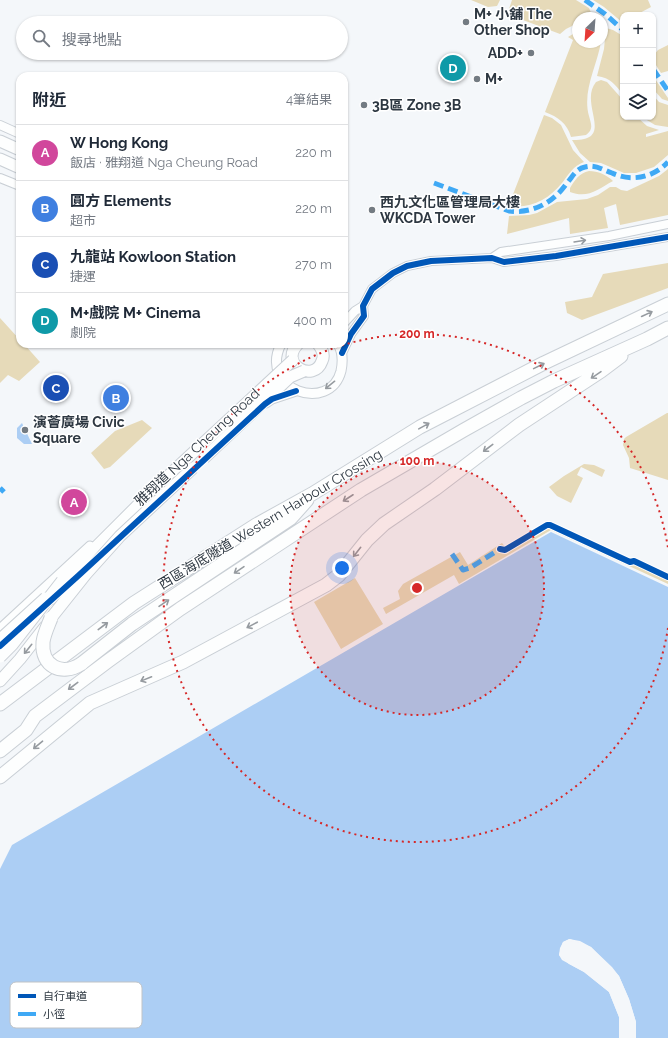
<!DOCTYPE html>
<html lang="zh-TW">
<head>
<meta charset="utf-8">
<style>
	:root { --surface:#fff; --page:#f6f6f7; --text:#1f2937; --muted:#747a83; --line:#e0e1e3; --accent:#ea580c }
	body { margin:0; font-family:Raleway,"Noto Sans TC",sans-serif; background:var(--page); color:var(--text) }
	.controls { position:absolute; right:12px; top:12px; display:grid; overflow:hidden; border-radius:8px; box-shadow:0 1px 3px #0004 }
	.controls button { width:36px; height:36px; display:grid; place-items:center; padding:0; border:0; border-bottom:1px solid var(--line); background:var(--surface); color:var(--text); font:20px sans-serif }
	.compass { position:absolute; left:572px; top:12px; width:36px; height:36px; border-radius:50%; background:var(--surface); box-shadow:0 1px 3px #0004; rotate:205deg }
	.you { position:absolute; left:342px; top:568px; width:14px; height:14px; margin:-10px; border:3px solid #fff; border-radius:50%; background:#1a73e8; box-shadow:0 0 0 6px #1a73e833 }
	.badge { display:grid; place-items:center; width:26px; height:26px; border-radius:50%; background:var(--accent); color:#fff; font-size:13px; font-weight:700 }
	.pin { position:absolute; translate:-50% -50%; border:2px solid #fff; box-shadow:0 1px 4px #0006 }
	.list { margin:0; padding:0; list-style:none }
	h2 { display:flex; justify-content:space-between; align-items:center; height:52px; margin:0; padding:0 16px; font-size:17px }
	h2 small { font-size:13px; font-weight:400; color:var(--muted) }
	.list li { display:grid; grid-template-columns:26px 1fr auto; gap:12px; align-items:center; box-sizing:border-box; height:56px; padding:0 16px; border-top:1px solid var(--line) }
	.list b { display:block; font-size:15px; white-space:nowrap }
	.list p { margin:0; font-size:13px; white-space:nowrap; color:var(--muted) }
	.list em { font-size:13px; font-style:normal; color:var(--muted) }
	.icon { flex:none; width:22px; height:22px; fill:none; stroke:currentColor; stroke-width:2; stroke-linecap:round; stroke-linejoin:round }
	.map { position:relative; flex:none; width:668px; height:1038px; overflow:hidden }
	.search { position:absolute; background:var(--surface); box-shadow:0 1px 3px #0004; left:16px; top:16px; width:332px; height:44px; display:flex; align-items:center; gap:10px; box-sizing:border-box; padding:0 14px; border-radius:22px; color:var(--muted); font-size:15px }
	.panel { position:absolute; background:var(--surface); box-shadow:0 1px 3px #0004; left:16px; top:72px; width:332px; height:276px; border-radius:12px }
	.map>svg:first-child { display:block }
	.green { fill:#e6dab9 }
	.water { fill:#accef4 }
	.pier { fill:#f4f7fa }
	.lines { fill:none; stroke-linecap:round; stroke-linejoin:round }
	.minor-casing { stroke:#c9cfd5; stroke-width:10 }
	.tertiary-casing { stroke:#c9cfd5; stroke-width:11 }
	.secondary-casing { stroke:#c9cfd5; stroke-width:13 }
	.trunk-casing { stroke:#c9cfd5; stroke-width:15 }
	.minor { stroke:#fdfefe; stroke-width:8 }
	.tertiary { stroke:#fdfefe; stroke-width:9 }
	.secondary { stroke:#fdfefe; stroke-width:11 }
	.trunk { stroke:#fdfefe; stroke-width:13 }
	.tertiary-bridge-casing { stroke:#c9cfd5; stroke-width:11; stroke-linecap:butt }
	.secondary-bridge-casing { stroke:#c9cfd5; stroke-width:13; stroke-linecap:butt }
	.trunk-bridge-casing { stroke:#c9cfd5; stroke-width:15; stroke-linecap:butt }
	.tertiary-bridge { stroke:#fdfefe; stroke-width:9 }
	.secondary-bridge { stroke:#fdfefe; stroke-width:11 }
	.trunk-bridge { stroke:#fdfefe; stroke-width:13 }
	.quiet { stroke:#3fa9f5; stroke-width:5; stroke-dasharray:10 5; stroke-linecap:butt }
	.cycleway-casing { stroke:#fff; stroke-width:8 }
	.cycleway { stroke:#0057b8; stroke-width:6 }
	.oneway { stroke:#969ba0 }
	.ring { fill:none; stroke:#d62828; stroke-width:2; stroke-dasharray:2 4 }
	.poi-dot { fill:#737b82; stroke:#fff; stroke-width:1.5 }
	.labels { text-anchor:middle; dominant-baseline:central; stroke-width:3; stroke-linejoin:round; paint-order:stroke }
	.poi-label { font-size:14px; font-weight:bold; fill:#2e3842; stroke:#fff; text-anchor:start }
	.street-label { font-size:14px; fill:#2e3842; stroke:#fff }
	.key { fill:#fff; stroke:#c0c3c6; stroke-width:1 }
	.key-label { font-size:11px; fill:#2e3842 }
	.centre { fill:#d62828; stroke:#fff; stroke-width:2 }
	.ring-label { font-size:12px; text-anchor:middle; font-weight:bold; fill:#d62828; stroke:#fff; stroke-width:3; stroke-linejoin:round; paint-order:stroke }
</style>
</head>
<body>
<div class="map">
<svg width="668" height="1038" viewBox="0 0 668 1038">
	<rect width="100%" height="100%" fill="#f4f7fa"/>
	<path class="green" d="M471 0H500L497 6 488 7Z
		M512 0H576L589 8 592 15 590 18H578V23L566 29 560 34 515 17 512 15 509 9Z
		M593 0H648L651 7 636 15H623V23L604 7Z
		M606 28 613 30 623 36V94C614 84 611 78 597 76L604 49Z
		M578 31V42H601C597 66 582 91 589 116 591 124 594 129 586 135L571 137C567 123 558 117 545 112L573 40 568 37Z
		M668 45V71L661 73 654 62 653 56 658 50Z
		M653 76 668 98V101L662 99 653 89Z
		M601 80 607 82 623 100V117H637L647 126 659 130 646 134V137L668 131V155L654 167 636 173H624L601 163 590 162 580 153 572 140C617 141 578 104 596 82Z
		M653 95 659 102 668 105V127L655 125 642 117H653Z
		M544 115 552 118 561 125 573 150 584 162C573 166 569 174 562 183 549 199 531 209 510 206V202Z
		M668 169V215L620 225 616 204 604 208 608 228 570 234 569 218 507 234 509 216 529 215 537 213 557 202 587 199 598 195 610 187H616L621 190 627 191 659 176Z
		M589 171C598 171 607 175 613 181 598 189 588 199 570 192V188C575 180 579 173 589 171Z
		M668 263V288L582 320 567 313 565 302 592 297 603 274Z
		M0 318 20 340V344H24L40 362 19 381 8 375 0 383Z
		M667 413H668V480L630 468 629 458 623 445 624 439 626 437Z
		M142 420 152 428 110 467 104 469 91 453 115 431Z
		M584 464 594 465 605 470 602 477 581 467 577 475 583 478 571 503 557 496 549 487 564 476Z
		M548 522 631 560 635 559 668 575V584L551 530 459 584 454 575 386 614 383 608 400 599 398 591 403 584 460 552 468 565 502 543 506 548Z
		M355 578 383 624 341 649 314 602Z"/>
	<path class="water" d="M22 423 32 444H24L17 438V428Z
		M551 532 668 587V1038H636V1022L629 999 619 976 591 947 570 939 563 942 559 955 569 964 584 972 609 992 619 1017V1038H0V869L12 845Z"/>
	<path class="pier" d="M569 939 580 941 591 947 612 967 619 976 629 999 636 1022V1038H634V1022L627 1000 617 977 611 969 590 949 579 943 570 941 565 944 562 948 561 955 564 959 585 970 611 991 621 1017V1038H619V1017L609 992 584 972 562 960 559 955 560 948 563 942Z"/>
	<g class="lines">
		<defs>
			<path id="minor" d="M0 125 20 134
				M0 178 20 186
				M492 258 501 252 609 236 668 224
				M344 323 355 311 363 306
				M342 353 351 334 364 316 363 306 372 289 393 273 407 266 431 261 492 258 504 262 556 256 668 237"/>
			<path id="tertiary" d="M281 344C258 390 330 414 341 371 343 361 343 352 338 344
				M266 403 272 399 296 391
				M51 600 83 571
				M0 629 90 546
				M0 646 24 625"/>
			<path id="secondary" d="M0 141 20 150
				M0 159 20 168
				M298 344C278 364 314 384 322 361 325 355 322 349 318 344
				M62 581 152 491 197 449
				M0 681 20 659 45 627"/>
			<path id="trunk" d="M81 664 132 624 291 518 307 500
				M0 704 134 603 256 525 312 494 420 427 453 410 544 363 668 304
				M0 751 26 730 35 716 108 661 180 609 361 490 464 430 521 398 554 381 647 339 668 328
				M0 777 90 703 183 662 326 585 339 575 367 540 384 524 435 489 519 425 601 371 621 356"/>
		</defs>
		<use href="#minor" class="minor-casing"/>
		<use href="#tertiary" class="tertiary-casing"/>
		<use href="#secondary" class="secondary-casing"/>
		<use href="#trunk" class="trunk-casing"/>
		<use href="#minor" class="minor"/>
		<use href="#tertiary" class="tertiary"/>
		<use href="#secondary" class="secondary"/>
		<use href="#trunk" class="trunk"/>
		<defs>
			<path id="tertiary-bridge" d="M0 638 45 597"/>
			<path id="secondary-bridge" d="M197 449 293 360
				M204 458 290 377 304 371
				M51 618 86 574 120 536 193 468
				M0 657 12 645 62 581"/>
			<path id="trunk-bridge" d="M51 618C48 626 44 634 43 642 41 667 62 676 81 664"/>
		</defs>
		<use href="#tertiary-bridge" class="tertiary-bridge-casing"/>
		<use href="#secondary-bridge" class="secondary-bridge-casing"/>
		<use href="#trunk-bridge" class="trunk-bridge-casing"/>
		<use href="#tertiary-bridge" class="tertiary-bridge"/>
		<use href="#secondary-bridge" class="secondary-bridge"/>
		<use href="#trunk-bridge" class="trunk-bridge"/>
		<path class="quiet" d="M585 0 605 14 623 30
			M653 69 668 91
			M434 183 509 211C533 214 554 202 567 183 573 176 576 169 585 167 595 164 603 170 612 173 631 182 653 178 668 162
			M0 488 4 492
			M452 554 463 570 470 568 503 547"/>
		<defs>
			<path id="cycleway" d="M342 353 351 334 364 316 363 306 372 289 393 273 407 266 431 261 492 258 504 262 556 256 668 237
				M500 549 505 550 547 525H550L630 562 634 561 668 577
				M0 646 78 576 265 404 272 399 296 391"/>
		</defs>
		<use href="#cycleway" class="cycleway-casing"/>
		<use href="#cycleway" class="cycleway"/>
	</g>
	<defs><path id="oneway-shaft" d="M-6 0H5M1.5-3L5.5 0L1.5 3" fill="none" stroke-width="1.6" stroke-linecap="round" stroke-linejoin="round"/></defs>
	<g class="oneway">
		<use href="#oneway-shaft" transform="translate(580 241) rotate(-9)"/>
		<use href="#oneway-shaft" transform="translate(647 314) rotate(-25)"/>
		<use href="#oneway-shaft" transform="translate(539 366) rotate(-26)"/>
		<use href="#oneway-shaft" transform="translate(596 375) rotate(146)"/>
		<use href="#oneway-shaft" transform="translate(330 385) rotate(141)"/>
		<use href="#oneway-shaft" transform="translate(424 426) rotate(-29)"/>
		<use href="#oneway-shaft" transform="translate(488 448) rotate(143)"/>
		<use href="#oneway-shaft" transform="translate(348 498) rotate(147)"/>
		<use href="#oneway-shaft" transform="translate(357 552) rotate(128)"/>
		<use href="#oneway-shaft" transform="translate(239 570) rotate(146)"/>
		<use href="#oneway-shaft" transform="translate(164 603) rotate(-34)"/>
		<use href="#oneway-shaft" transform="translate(252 625) rotate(152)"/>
		<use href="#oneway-shaft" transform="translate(103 626) rotate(-37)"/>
		<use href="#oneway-shaft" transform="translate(28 649) rotate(129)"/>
		<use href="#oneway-shaft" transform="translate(146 679) rotate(158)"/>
		<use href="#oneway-shaft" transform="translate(73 686) rotate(143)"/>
		<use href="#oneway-shaft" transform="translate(38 745) rotate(140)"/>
	</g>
	<circle cx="417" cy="588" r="127" fill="#d62828" fill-opacity=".12"/>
	<g class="ring">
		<circle cx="417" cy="588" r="127"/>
		<path d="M668 628A254 254 0 1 1 668 548"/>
	</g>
	<g class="poi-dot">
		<circle cx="466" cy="22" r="4"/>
		<circle cx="531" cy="53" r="4"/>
		<circle cx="477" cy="79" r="4"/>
		<circle cx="364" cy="105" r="4"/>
		<circle cx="372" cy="210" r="4"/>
		<circle cx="25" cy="430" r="4"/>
	</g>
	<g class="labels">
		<g class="poi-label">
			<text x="474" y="14">M+ 小舖 The<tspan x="474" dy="16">Other Shop</tspan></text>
			<text x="523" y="53" text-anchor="end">ADD+</text>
			<text x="485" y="79">M+</text>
			<text x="372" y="105">3B區 Zone 3B</text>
			<text x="380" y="202">西九文化區管理局大樓<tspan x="380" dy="16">WKCDA Tower</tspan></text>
			<text x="33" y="422">演薈廣場 Civic<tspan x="33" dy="16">Square</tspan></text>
		</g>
		<g class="street-label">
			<text transform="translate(197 447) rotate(-43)">雅翔道 Nga Cheung Road</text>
			<text transform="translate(270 519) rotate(-31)">西區海底隧道 Western Harbour Crossing</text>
		</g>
	</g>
	<rect x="10" y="982" width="132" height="46" rx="6" class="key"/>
	<rect x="18" y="994" width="18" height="4" fill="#0057b8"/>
	<rect x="18" y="1012" width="18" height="4" fill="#3fa9f5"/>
	<g class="key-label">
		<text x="43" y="1000">自行車道</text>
		<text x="43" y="1018">小徑</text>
	</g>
	<circle cx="417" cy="588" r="6" class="centre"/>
	<g class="ring-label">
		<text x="417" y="338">200 m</text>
		<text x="417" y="465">100 m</text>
	</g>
</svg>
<div class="controls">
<button>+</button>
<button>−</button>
<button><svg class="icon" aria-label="layers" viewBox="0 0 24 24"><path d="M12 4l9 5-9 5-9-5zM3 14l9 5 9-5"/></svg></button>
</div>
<svg class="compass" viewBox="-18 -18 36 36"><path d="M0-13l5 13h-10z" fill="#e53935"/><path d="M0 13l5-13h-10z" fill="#747a83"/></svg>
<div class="you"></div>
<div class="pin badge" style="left:74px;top:502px;background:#d1479c">A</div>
<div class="pin badge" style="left:116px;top:398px;background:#3f7fe0">B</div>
<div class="pin badge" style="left:56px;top:388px;background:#1a4fb4">C</div>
<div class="pin badge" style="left:453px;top:68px;background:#0f9aa8">D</div>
<div class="search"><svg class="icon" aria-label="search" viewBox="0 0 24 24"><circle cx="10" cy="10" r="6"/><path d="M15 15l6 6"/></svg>搜尋地點</div>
<section class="panel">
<h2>附近<small>4筆結果</small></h2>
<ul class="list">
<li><span class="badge" style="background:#d1479c">A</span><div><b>W Hong Kong</b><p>飯店 · 雅翔道 Nga Cheung Road</p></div><em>220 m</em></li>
<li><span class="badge" style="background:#3f7fe0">B</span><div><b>圓方 Elements</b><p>超市</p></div><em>220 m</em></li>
<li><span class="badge" style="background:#1a4fb4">C</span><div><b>九龍站 Kowloon Station</b><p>捷運</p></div><em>270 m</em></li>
<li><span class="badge" style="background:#0f9aa8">D</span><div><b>M+戲院 M+ Cinema</b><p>劇院</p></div><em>400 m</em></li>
</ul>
</section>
</div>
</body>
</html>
